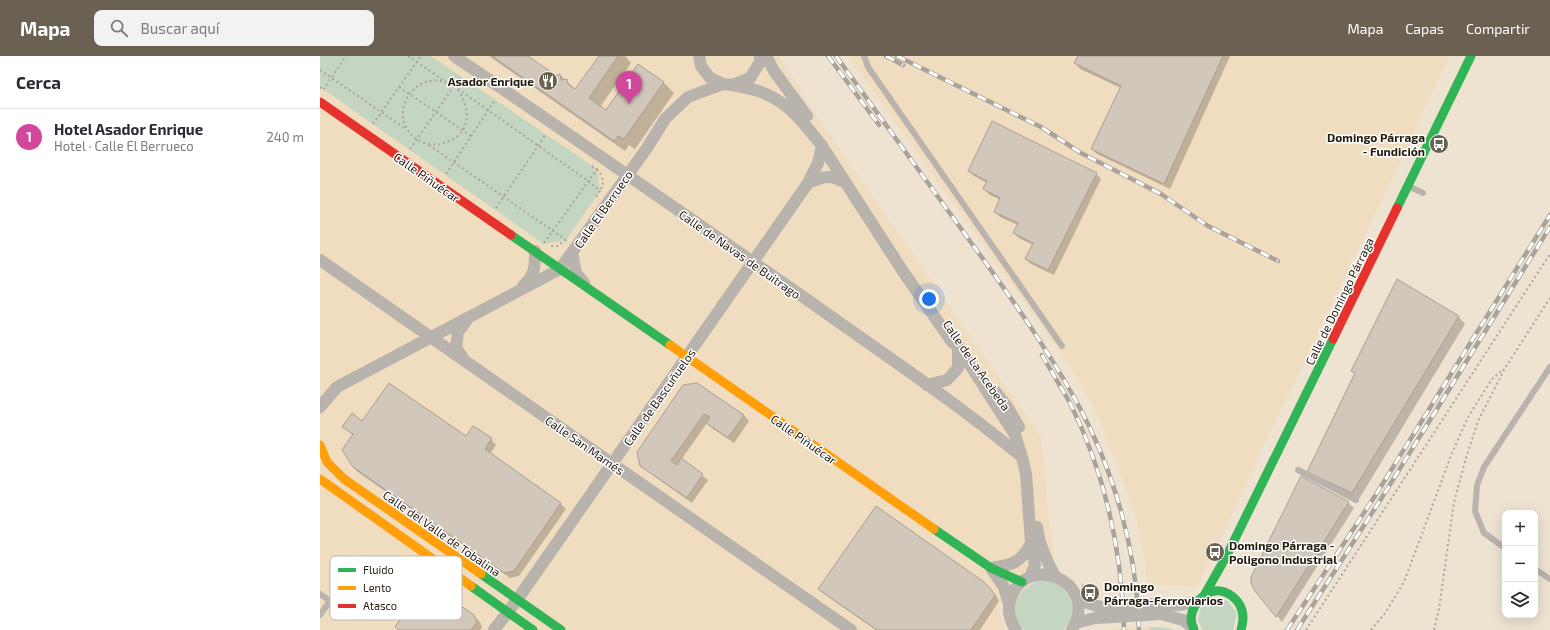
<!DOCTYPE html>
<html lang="es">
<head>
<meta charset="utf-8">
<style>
	:root { --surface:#fff; --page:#f2f2f3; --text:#2b2b33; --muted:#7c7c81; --line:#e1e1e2; --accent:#6a6153 }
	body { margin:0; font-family:"Exo 2",sans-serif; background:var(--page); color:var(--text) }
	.controls { position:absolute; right:12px; bottom:12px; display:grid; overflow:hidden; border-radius:8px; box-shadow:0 4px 16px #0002 }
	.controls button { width:36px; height:36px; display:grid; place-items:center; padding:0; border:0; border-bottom:1px solid var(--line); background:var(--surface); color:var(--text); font:20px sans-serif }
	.you { position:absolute; left:609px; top:243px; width:14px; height:14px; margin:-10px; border:3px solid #fff; border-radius:50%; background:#1a73e8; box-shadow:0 0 0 6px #1a73e833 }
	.badge { display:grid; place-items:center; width:26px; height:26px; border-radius:50%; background:var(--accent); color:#fff; font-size:13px; font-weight:700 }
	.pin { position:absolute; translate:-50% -33px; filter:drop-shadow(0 1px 2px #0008) }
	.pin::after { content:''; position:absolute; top:21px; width:14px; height:12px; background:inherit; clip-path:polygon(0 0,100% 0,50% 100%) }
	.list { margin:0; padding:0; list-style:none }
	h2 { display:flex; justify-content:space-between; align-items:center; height:52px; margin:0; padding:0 16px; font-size:17px }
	h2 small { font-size:13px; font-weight:400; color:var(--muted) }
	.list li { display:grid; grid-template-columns:26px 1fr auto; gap:12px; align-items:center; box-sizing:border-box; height:56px; padding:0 16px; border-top:1px solid var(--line) }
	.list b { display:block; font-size:15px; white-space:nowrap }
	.list p { margin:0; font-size:13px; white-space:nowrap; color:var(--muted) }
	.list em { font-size:13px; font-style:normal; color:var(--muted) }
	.icon { flex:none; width:22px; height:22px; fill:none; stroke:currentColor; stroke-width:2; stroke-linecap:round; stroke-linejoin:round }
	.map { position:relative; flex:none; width:1230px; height:574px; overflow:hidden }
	header { display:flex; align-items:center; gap:24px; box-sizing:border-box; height:56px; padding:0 20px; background:var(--accent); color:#fff }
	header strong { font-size:19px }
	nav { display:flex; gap:22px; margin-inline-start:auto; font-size:14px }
	.search { width:280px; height:36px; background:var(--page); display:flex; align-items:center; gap:10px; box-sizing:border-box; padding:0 14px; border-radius:8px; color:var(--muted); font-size:15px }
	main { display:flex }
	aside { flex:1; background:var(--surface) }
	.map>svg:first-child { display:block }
	.built { fill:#f0dcbf }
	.green { fill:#c4d5c2 }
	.shadow { fill:#0003 }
	.building { fill:#d1c7ba; stroke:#a99f92 }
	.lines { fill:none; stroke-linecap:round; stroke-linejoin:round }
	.path { stroke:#aba59d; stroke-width:2; stroke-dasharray:2 3; stroke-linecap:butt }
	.lane { stroke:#b8b3ac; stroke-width:6 }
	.street { stroke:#b8b3ac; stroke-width:12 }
	.fast { stroke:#30b455; stroke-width:9 }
	.slow { stroke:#ff9f0a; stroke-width:9 }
	.jam { stroke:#e5322d; stroke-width:9 }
	.rail-casing { stroke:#a9a39b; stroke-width:4.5 }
	.rail { stroke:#fff; stroke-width:3; stroke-dasharray:9; stroke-linecap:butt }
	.street-bridge { stroke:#b8b3ac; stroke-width:12 }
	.labels { text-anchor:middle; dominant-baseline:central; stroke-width:3; stroke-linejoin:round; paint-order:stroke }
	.poi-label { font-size:12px; font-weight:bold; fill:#231b0f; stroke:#fff; text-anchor:end }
	.street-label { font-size:12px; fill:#231b0f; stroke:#fff }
	.key { fill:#fff; stroke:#bdbbb7; stroke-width:1 }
	.key-label { font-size:11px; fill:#231b0f }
</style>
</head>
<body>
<header>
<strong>Mapa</strong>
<div class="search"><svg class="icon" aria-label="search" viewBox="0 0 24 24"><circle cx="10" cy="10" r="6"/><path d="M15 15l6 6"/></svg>Buscar aquí</div>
<nav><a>Mapa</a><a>Capas</a><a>Compartir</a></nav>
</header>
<main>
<aside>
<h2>Cerca<small></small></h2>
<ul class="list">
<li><span class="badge" style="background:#d1479c">1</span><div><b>Hotel Asador Enrique</b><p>Hotel · Calle El Berrueco</p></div><em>240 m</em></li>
</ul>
</aside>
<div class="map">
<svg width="1230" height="574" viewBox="0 0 1230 574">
	<rect width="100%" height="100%" fill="#eee2d1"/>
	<path class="built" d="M0 0H459L498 62 721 381 732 489 736 502 701 518 678 552 685 574H0Z
		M528 0H1130L877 531 828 528 816 460 779 362 764 334 749 309Z
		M838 571 854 574H787L795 572Z"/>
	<path class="green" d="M0 0H111L277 113 280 135 246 184 224 188 0 31Z
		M721 525C749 525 762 553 744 574H704C686 555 697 530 721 525Z
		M893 542 908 545 917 557 913 574H882L878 564 881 550Z
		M829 571 848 572 854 574H830Z"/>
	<path class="shadow" d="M169 0H206L235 21 240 19 256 34 280 0H305L311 7 280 51 286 55 343 26 354 37 315 93 309 89 305 95Z
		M759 0H910L850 133 777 98 772 93 801 32 760 13 755 7Z
		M649 115 776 118 781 123 734 219 711 208 706 203 713 189 699 182 694 177 698 169 680 161 675 155 681 144 670 139 664 133 667 127 654 120Z
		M1138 260 1145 268 1039 443 996 423 1036 318 1033 315Z
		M377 328 424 359 429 365 414 387 392 372 387 367 361 404 388 424 372 447 327 415 321 409Z
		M43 366 146 382 171 383 176 389 170 398 241 448 246 453 199 520 190 522 39 417 33 411V379L24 371Z
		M1028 447 1034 452 962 566 935 533Z
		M664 527 675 538 679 545 660 574H556L504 538 499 532Z
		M154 560 160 566 162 572 160 574H79Z"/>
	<path class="building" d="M172 0H208L231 16 229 19 233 21 240 18 241 24 247 23 248 28 255 33 279 0H298L269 42 286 54 318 8 344 26 304 83 298 80 294 85Z
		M758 0H903L844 128 771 93 801 30 754 7Z
		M672 65 777 117 728 214 705 203 713 187 693 177 698 167 674 156 680 142 663 133 667 125 648 115Z
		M1077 223 1139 260 1032 437 987 416 1035 317 1031 315Z
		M69 327 146 380 153 370 172 382 165 393 241 447 194 515 184 517 33 411 22 394 33 378 22 371 32 357 42 365Z
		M377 327 424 359 408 382 386 367 390 361 384 358 351 405 357 409 361 402 383 418 367 442 320 410 317 396 363 329Z
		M981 420 1029 446 956 561 934 534 931 527V521Z
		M556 450 664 526 670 532 675 539 651 574H557L498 533Z
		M106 525 154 559 157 566 151 574H79L75 571Z"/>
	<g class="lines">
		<path class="path" d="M88 0 126 26
			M0 14 86 73
			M0 31 3 34 26 0
			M79 31 151 80
			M138 34C150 51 152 76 129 85 120 89 111 90 102 86 61 67 93 6 134 30L268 125 280 135 276 141
			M53 68 101 0
			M109 89 246 184 248 182
			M90 93 141 20
			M277 113C283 121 285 126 280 135
			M126 118 175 44
			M176 152 226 78
			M224 187 277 113 270 109
			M231 190H237L246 184
			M762 529 771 536
			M986 574 1230 198
			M1051 574 1065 557 1084 526 1132 397 1148 361 1172 323 1184 313
			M1114 574 1119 553 1134 446 1146 402 1158 365 1185 312 1230 242"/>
		<path class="lane" d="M544 0 548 11 742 290
			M1088 130 1103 137
			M978 414 1036 444
			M1185 492 1164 477 1155 455 1157 429 1164 411 1230 311
			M1215 513 1230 523
			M0 538 10 545 0 559"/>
		<path class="street" d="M134 0C251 79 366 160 482 240 556 293 632 343 702 401
			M379 0 381 10 390 22 403 28 412 29 430 22 440 6V0
			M446 0 454 15 487 60
			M412 29C423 32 438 33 448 39 472 50 486 70 502 90L582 214 632 286 638 290 695 379 702 401 706 418 711 487 715 509 710 521
			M488 127C505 120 509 118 526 127
			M252 196 256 217 264 227
			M0 204 531 574
			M203 230C215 218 215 212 215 195
			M143 302 136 292 138 276 147 264
			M607 329 627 324 638 312V291
			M675 335 688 352 699 371
			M0 351 17 331 240 213 327 92 345 63 368 41 403 28
			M717 471C719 489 726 504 735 520
			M757 543 780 551 793 550
			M689 548 684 531 671 512C692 509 701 507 711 487
			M843 548 858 549 876 546
			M841 558 863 564 872 571
			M756 567 775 562 794 561
			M174 574 197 544 488 127 498 107 502 90
			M696 574C690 565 687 555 690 545 703 495 781 523 752 574"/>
		<path class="fast" d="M1077 152 1151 0
			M191 179 350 289
			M614 473 671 512 702 526
			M161 518 241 574
			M151 530 213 574
			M885 538 907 499 1013 283
			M874 574C870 566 870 558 875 550 878 545 882 540 888 537 904 529 923 544 923 562 923 565 922 570 921 574"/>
		<path class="slow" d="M350 289 614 473
			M0 389 7 406 24 423 161 518
			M0 423 151 530"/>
		<path class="jam" d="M0 46 191 179
			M1013 283 1077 152"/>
		<defs>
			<path id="rail" d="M508 0 559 69
				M516 0C558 58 600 116 642 174 682 229 722 284 755 343 794 413 817 494 819 574
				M566 0 583 9
				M577 0 721 71 761 97 841 138 888 170 958 205
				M722 299C731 315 741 331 750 347 785 417 802 496 804 574
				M967 574 1055 440 1230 159
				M977 574 1061 443 1230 171"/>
		</defs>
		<use href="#rail" class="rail-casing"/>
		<use href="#rail" class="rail"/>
		<path class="street-bridge" d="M793 550 843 548
			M794 561 841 558"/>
	</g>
	<defs>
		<symbol id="restaurant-disc" viewBox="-11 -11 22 22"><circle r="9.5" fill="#6a6153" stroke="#fff"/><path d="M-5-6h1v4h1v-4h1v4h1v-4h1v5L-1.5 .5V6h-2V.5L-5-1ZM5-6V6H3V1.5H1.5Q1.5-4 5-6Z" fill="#fff"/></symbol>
		<symbol id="bus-disc" viewBox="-11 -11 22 22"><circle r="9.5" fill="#6a6153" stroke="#fff"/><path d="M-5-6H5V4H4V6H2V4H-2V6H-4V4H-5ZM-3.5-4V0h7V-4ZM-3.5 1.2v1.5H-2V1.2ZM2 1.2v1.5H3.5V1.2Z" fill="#fff"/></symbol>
	</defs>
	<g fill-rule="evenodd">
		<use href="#restaurant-disc" x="217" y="14" width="22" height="22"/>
		<use href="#bus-disc" x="1108" y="77" width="22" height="22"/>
		<use href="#bus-disc" x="884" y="485" width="22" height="22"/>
		<use href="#bus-disc" x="759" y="526" width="22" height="22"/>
	</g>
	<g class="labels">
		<g class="poi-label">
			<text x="214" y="25">Asador Enrique</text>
			<text x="1105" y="81">Domingo Párraga<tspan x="1105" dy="14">- Fundición</tspan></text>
			<text x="909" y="489" text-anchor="start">Domingo Párraga -<tspan x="909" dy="14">Poligono Industrial</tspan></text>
			<text x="784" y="530" text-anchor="start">Domingo<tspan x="784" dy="14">Párraga-Ferroviarios</tspan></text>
		</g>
		<g class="street-label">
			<text transform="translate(107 121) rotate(35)">Calle Piñuécar</text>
			<text transform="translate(283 153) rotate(-55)">Calle El Berrueco</text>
			<text transform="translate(420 198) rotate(35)">Calle de Navas de Buitrago</text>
			<text transform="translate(1019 245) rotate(-64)">Calle de Domingo Párraga</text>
			<text transform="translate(657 309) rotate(55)">Calle de La Acebeda</text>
			<text transform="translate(339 341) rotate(-55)">Calle de Bascuñuelos</text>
			<text transform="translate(484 383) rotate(35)">Calle Piñuécar</text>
			<text transform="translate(265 389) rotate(35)">Calle San Mamés</text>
			<text transform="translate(122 477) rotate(35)">Calle del Valle de Tobalina</text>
		</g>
	</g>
	<rect x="10" y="500" width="132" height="64" rx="6" class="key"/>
	<rect x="18" y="512" width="18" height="4" fill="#30b455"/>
	<rect x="18" y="530" width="18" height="4" fill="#ff9f0a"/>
	<rect x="18" y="548" width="18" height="4" fill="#e5322d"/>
	<g class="key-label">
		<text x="43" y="518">Fluido</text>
		<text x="43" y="536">Lento</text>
		<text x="43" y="554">Atasco</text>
	</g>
</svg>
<div class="controls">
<button>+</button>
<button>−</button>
<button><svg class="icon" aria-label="layers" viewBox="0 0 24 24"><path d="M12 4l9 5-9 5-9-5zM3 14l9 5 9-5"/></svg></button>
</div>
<div class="you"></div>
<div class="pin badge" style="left:309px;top:48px;background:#d1479c">1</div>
</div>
</main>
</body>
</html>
